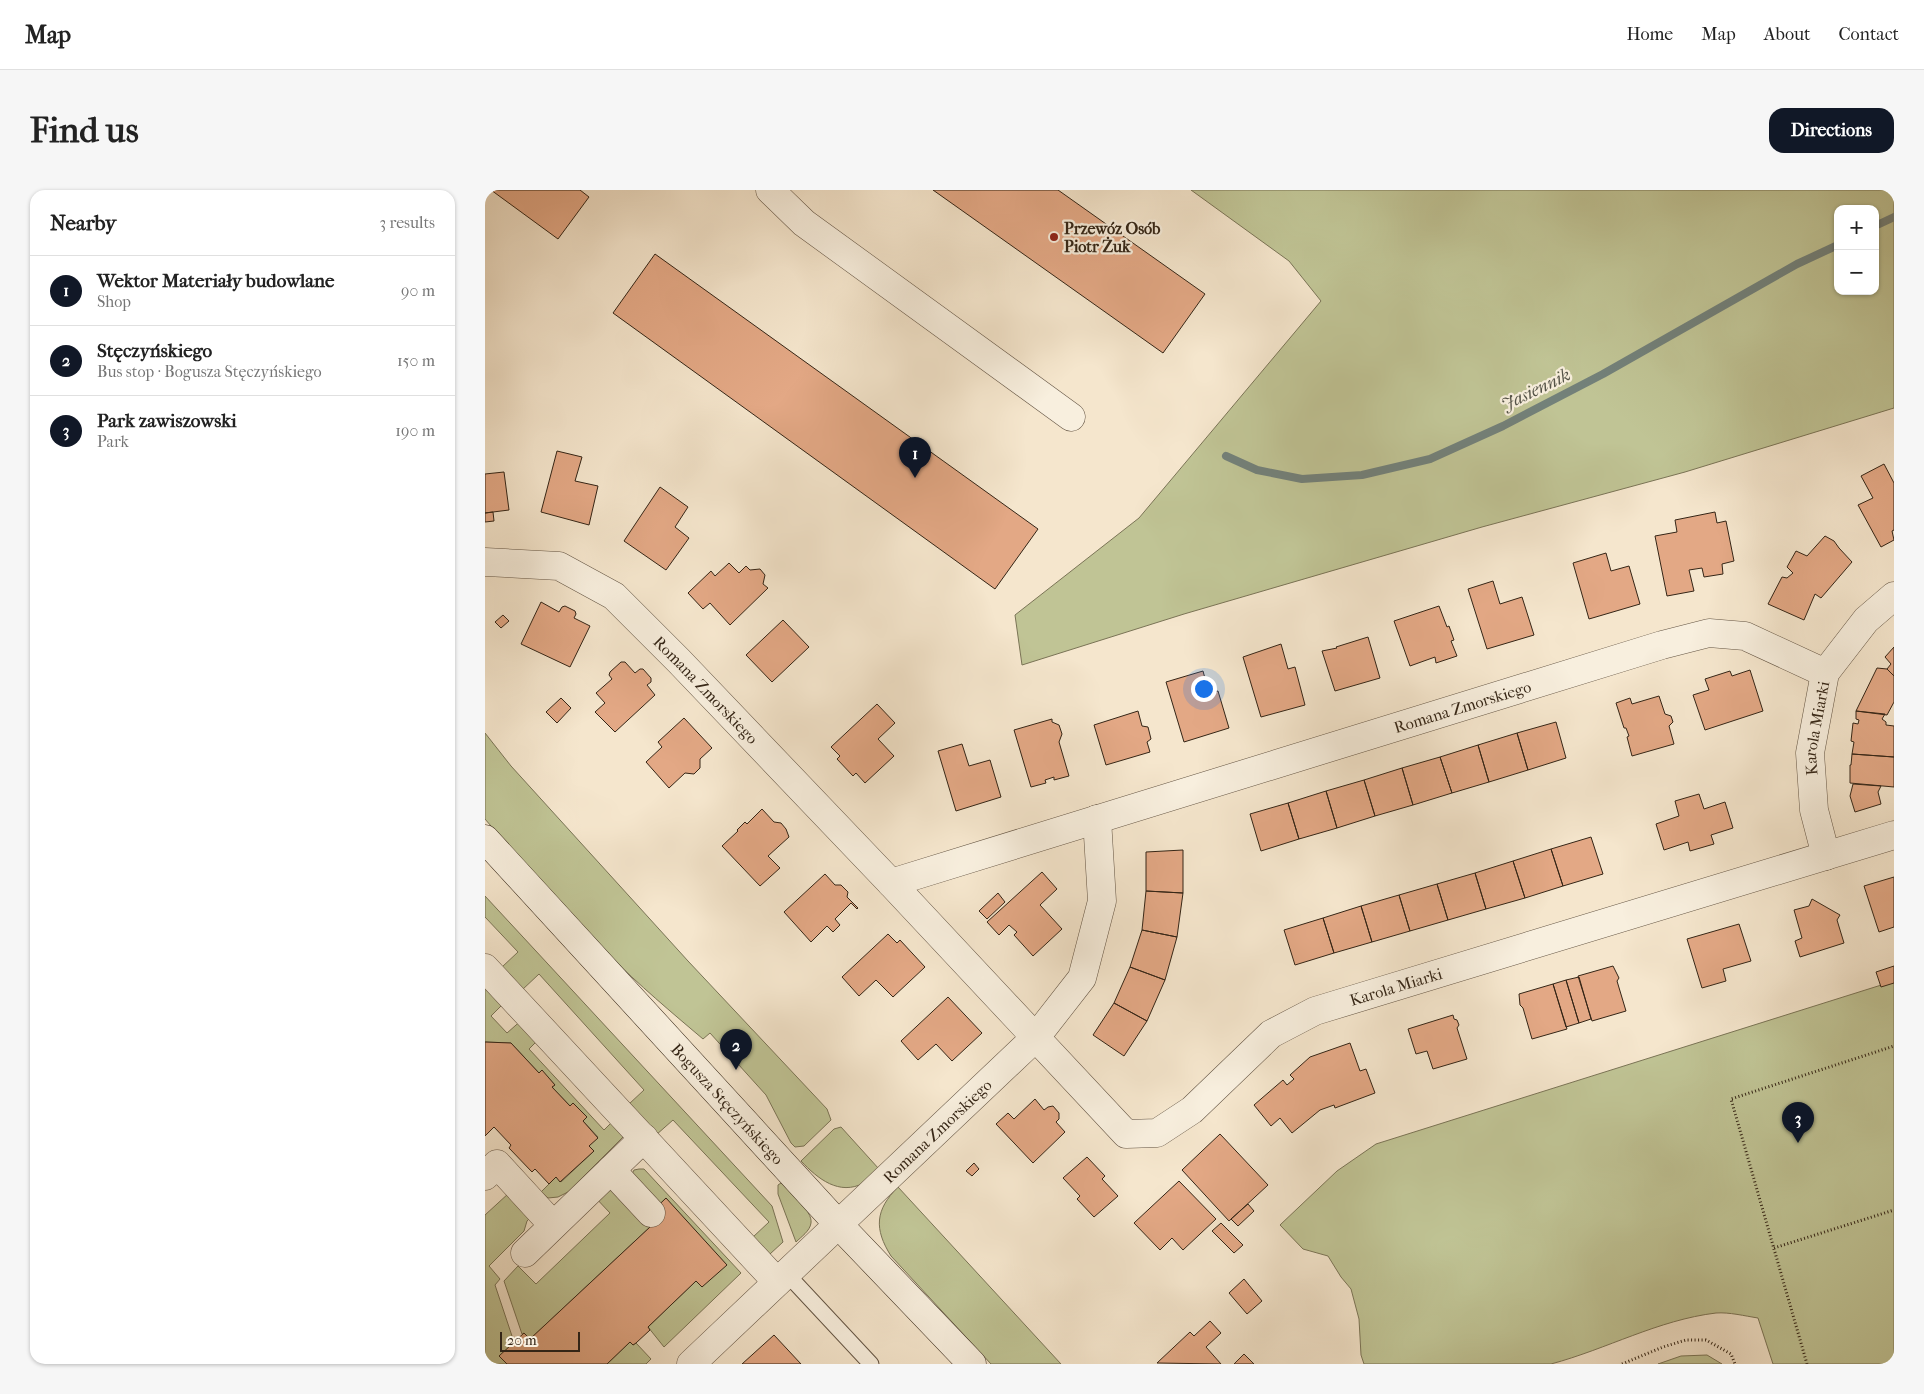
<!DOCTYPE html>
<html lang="en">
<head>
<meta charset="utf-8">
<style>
	:root { --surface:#fff; --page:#f6f6f6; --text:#222; --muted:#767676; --line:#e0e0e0; --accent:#111827 }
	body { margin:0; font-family:"IM FELL French Canon",serif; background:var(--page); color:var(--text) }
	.controls { position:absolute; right:15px; top:15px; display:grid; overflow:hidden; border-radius:10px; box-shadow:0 1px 4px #0004 }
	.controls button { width:45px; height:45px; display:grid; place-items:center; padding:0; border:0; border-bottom:1px solid var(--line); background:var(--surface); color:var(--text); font:25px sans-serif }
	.scale { position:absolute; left:15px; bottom:12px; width:80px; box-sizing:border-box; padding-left:5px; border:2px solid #342516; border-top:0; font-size:14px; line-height:18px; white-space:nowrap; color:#342516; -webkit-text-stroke:4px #f8efde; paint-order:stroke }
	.you { position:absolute; left:718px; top:498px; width:18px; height:18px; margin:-12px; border:4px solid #fff; border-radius:50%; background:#1a73e8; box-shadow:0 0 0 8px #1a73e833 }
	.badge { display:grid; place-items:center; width:32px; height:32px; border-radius:50%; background:var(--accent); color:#fff; font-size:16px; font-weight:700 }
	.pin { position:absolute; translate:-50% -41px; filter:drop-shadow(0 1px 2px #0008) }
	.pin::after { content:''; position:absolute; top:26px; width:18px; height:15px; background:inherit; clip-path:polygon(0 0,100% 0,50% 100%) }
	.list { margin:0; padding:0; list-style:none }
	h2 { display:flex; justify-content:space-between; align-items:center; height:65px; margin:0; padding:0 20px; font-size:21px }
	h2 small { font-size:16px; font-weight:400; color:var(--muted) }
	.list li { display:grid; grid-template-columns:32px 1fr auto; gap:15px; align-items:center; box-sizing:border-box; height:70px; padding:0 20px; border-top:1px solid var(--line) }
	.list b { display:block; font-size:19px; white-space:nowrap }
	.list p { margin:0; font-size:16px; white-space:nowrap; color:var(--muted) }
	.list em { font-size:16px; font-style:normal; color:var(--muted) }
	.map { position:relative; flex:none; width:1409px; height:1174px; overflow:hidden; border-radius:15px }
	header { display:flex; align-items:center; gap:30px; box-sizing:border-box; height:70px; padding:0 25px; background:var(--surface); border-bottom:1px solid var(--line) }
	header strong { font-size:24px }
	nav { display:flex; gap:28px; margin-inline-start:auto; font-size:18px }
	.intro { display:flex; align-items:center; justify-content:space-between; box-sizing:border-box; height:120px; padding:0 30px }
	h1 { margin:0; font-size:35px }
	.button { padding:12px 22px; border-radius:15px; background:var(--accent); color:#fff; font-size:18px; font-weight:700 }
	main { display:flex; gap:30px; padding:0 30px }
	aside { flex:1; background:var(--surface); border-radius:15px; box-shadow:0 1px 4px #0004 }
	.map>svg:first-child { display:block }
	.green { fill:#c0c495; stroke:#7a7456; fill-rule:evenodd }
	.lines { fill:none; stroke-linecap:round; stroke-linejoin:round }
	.stream { stroke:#73817a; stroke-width:8 }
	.building { fill:#e3a885; stroke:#342516 }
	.lane-casing { stroke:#645544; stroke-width:17 }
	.street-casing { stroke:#645544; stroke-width:29 }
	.secondary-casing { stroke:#342516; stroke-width:29 }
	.path { stroke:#342516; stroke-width:3; stroke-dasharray:1 2.5; stroke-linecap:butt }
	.lane { stroke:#f8efde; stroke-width:15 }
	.street { stroke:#f8efde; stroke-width:28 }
	.secondary { stroke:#f8efde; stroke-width:28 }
	.poi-dot { fill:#8f2418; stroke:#f8efde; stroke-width:2 }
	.labels { text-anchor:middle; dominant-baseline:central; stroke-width:4.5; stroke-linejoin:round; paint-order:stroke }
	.poi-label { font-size:16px; font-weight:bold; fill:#342516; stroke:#f8efde; text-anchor:start }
	.street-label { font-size:16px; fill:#342516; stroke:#f8efde }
	.water-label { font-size:18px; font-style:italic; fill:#545348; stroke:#f8efde }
</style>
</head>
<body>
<header>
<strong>Map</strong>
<nav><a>Home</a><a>Map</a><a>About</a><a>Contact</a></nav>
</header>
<div class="intro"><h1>Find us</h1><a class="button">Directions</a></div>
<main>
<aside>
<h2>Nearby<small>3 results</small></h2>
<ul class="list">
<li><span class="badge">1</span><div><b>Wektor Materiały budowlane</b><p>Shop</p></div><em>90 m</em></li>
<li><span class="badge">2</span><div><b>Stęczyńskiego</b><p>Bus stop · Bogusza Stęczyńskiego</p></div><em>150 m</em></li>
<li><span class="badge">3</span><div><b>Park zawiszowski</b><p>Park</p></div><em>190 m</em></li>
</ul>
</aside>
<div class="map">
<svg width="1409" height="1174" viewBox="0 0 1409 1174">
	<rect width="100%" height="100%" fill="#f5e6cd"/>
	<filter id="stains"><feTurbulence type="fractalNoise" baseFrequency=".004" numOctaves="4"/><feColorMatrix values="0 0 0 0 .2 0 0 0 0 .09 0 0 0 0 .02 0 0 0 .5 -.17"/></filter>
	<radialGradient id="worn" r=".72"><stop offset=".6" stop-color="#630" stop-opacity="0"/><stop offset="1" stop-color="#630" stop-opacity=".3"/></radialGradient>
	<path class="green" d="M706 0H1409V218L1200 282 997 337 699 424 537 475 530 425 654 328 836 111 804 71ZM1353 19H1390V101H1353Z
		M0 543 26 576 203 771 342 919 346 930 319 956 310 957 306 953 281 905 225 843 218 849C186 822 154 795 124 765 80 722 40 676 0 629Z
		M0 706 287 1016 298 1052 285 1064 268 1047 284 1032 188 930 171 945 144 914 159 900 54 784 37 800 17 777 33 762 0 727Z
		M1409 791V1174H1288L1273 1128C1260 1126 1244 1122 1231 1123 1173 1130 1122 1159 1066 1174H879L876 1165 874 1129 866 1099 856 1087 843 1066 818 1059 795 1035 852 981 891 954Z
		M0 792 22 810 6 826 22 843 39 828 56 847 44 859 119 940 131 928 141 944 83 1002 73 1007 63 1008 56 1002 71 987 76 992 109 961 104 956 113 947 98 931 101 927 88 913 85 916 67 897 70 895 57 881 54 883 26 853 0 852Z
		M356 937 394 979C390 984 384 990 379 993 354 1006 333 989 316 971L349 939Z
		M154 979H159L256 1083 179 1157 163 1137 211 1091 217 1097 181 1009 176 1013 163 1003 147 984 149 980Z
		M296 993C304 1001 328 1021 326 1033 325 1041 316 1047 311 1052L293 1004V995Z
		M125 997 165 1037 45 1149 39 1143 37 1144 19 1091 33 1076 51 1094 125 1023 108 1005Z
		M413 997 576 1174H506L406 1066C389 1039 390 1020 413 997Z
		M24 1003 46 1027 42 1031 39 1041 4 1076 15 1089 10 1095 29 1152 15 1166 22 1174H0V1025Z
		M145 1152 148 1155 151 1153 166 1169 161 1174H122Z
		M1222 1165 1237 1174H1173L1196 1166Z"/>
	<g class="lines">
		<path class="stream" d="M1390 36 1409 27
			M741 266 772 280 817 289 877 285 945 269 1018 236 1118 184 1312 74 1353 55"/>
	</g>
	<path class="building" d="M6 0H95L104 7 73 49Z
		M448 0H573L720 104 678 163Z
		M170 64 553 339 510 399 128 123Z
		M72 261 97 267 90 291 113 296 104 335 56 322Z
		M1399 274 1409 293V340L1407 341 1409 350 1396 357 1373 315 1388 308 1376 286Z
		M19 282 24 320 0 323V284Z
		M175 297 203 317 190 337 204 348 181 380 139 351Z
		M8 322 9 331 0 332V323Z
		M1230 322 1232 333 1241 331 1249 371 1237 374 1238 384 1219 387 1217 378 1204 380 1209 401 1182 406 1170 346 1192 342 1190 330Z
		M1340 346 1349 351 1354 358 1367 372 1336 408 1330 404 1319 430 1283 414 1297 387 1302 388 1308 383 1302 377 1311 361 1322 366Z
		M1121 363 1126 381 1144 376 1155 414 1104 429 1088 373Z
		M244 373 254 383 261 376 265 380 275 379 280 385 278 394 283 398 245 435 225 413 218 419 203 403 226 381 230 386Z
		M1008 391 1015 414 1037 407 1049 445 1002 459 983 399Z
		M56 412 74 422 77 417 80 416 90 421 91 424 89 428 105 436 85 477 36 454Z
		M954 416 962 437 964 436 969 450 966 451 972 466 951 473 950 467 925 476 909 431Z
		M18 425 24 431 16 438 10 432Z
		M298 430 324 457 287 492 261 465Z
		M883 447 895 488 850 501 837 461 852 458 851 457Z
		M796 454 803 479 810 477 820 515 776 527 758 467Z
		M1409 457V486L1402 479 1406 474 1400 467Z
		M136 472H140L150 483 155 479H158L166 488V492L162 495 170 505 130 542 110 522 120 513 111 503 127 489 124 485 125 482Z
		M1392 478 1402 479 1409 486V512L1402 525 1371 521Z
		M1265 480 1278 521 1220 540 1208 505 1224 500 1220 489 1245 481 1247 486Z
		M718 481 724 503 733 501 744 538 699 552 681 492Z
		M1174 506 1180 524 1186 526 1188 532 1184 536 1189 554 1147 566 1142 547 1144 546 1141 538H1139L1131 513 1145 508 1147 514Z
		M76 508 86 518 72 533 61 522Z
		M392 514 410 533 393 549 409 566 380 593 371 583 368 586 352 569 355 566 346 557Z
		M653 521 657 536 663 537 666 549 662 552 665 562 621 575 609 535Z
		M1371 521 1400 524 1397 529 1401 532V535L1409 536V567L1367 564 1369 552 1366 551 1368 533 1373 534 1374 530 1371 529Z
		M199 528 227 558 215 569V578L209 584 200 583 184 598 161 572 177 557 173 552Z
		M567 529V532L574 535 577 544 574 552 584 586 569 590V587L560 590 561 593 546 597 529 540Z
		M1071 532 1081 568 1043 580 1032 543Z
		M1032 543 1043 580 1004 592 993 555Z
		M477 554 484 576 505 570 516 607 471 621 453 561Z
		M993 555 1004 592 967 603 955 567Z
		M1367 564 1409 567V597L1365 593V575H1366Z
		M955 567 967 603 928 615 917 578Z
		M917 578 928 615 890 626 879 590Z
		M879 590 890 626 852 638 841 601Z
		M1368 594 1396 596 1393 602 1396 614 1370 622 1365 606Z
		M841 601 852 638 814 649 803 613Z
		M1214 604 1219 619 1240 612 1248 638 1226 645 1229 654 1205 661 1203 652 1179 660 1171 634 1194 626 1190 611Z
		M803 613 814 649 776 661 765 624Z
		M277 619 289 632 296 633 301 639 304 647 283 666 295 678 275 696 237 656 253 641 252 640 260 632 262 634Z
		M1106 647 1118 684 1078 696 1066 659Z
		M1066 659 1078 696 1040 708 1028 671Z
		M698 660V703L661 701V662Z
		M1028 671 1040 708 1001 719 990 683Z
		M557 682 572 699 555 715 577 739 548 766 529 745 532 742 524 735 514 745 502 732Z
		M990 683 1001 719 963 730 952 694Z
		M340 684 350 695H356L363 702 362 707 373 718 372 719 366 713 350 729 355 735 348 742 342 736 326 752 299 722Z
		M1409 687V737L1394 742 1379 696Z
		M952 694 963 730 925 741 914 705Z
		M661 701 698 703 692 747 657 740Z
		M513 703 520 712 502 729 494 721Z
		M914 705 925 741 887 752 876 716Z
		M1327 709 1355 725 1352 730 1359 753 1315 767 1310 751 1317 748 1309 720 1324 716Z
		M876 716 887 752 849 763 838 728Z
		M838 728 849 763 810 775 799 740Z
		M1254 734 1266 771 1238 779 1241 791 1217 798 1202 749Z
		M657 740 692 747 680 790 645 777Z
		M403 744 412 753 415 750 440 777 408 807 391 790 374 806 357 787Z
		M1128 776 1134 788 1132 791 1141 821 1107 831 1093 786Z
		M1409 776V793L1396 797 1391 782Z
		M645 777 680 790 662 831 629 813Z
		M1094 787 1106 829 1094 833 1081 790Z
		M1081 790 1094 833 1081 837 1068 794Z
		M1068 794 1082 839 1047 849 1038 818 1035 815 1034 804Z
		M463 807 497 843 467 871 451 854 433 870 416 851Z
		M629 813 662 831 639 866 608 845Z
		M968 825 969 829 972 830 974 835 972 838 982 869 948 879 942 861 931 864 923 839Z
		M0 852 26 853 54 883 57 880 70 895 67 897 85 916 88 913 102 927 98 931 113 948 104 956 109 961 75 992 71 987 64 994 50 979 47 982 24 958 26 955 9 937 0 946Z
		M865 853 875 881 881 879 890 903 850 918 849 915 835 920 807 943 795 928 786 936 769 915 798 890 802 895 809 889 805 885 825 867Z
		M550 909 559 920 563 917 568 916 574 923V929L571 932 580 942 548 973 511 934 523 923 529 929Z
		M735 944 783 995 744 1031 697 980Z
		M602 967 620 986 617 989 633 1006 609 1027 592 1009 595 1006 578 988Z
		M489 973 494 979 487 986 481 981Z
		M694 991 731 1029 698 1060 687 1048 675 1060 649 1033Z
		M181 1008 242 1075 217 1097 211 1091 163 1137 165 1140 151 1153 148 1155 145 1152 122 1174H22L14 1166 39 1143 45 1149 165 1037 158 1030Z
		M763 1014 769 1021 753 1036 746 1029Z
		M736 1033 758 1055 749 1063 727 1041Z
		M759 1089 777 1111 762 1124 744 1103Z
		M725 1131 736 1143 721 1157 736 1174 672 1173 705 1142 709 1146Z
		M289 1145 316 1174H257Z
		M759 1164 769 1174H749Z"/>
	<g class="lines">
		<defs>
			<path id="lane" d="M301 1083 386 1174"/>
			<g id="street">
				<path d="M285 0 319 33 586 227"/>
				<path id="s1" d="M0 372 74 376 129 406 194 471 406 693 641 944 672 943 707 920 786 844 830 821 1409 645"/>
				<path id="s2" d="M1341 666 1329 620 1325 563 1340 483 1381 430 1409 406"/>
				<path id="s3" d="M406 693 1177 455 1224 443 1260 446 1340 483"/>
				<path d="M0 778 292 1092"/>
				<path d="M126 980 166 1023"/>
				<path d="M0 986 12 974 68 1035"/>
				<path d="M40 1063 159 948"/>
				<path id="s4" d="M206 1174 551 847 597 788 617 711 612 629"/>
			</g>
			<g id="secondary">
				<path id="s5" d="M0 649 353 1034 487 1174"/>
			</g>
		</defs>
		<use href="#lane" class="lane-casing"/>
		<use href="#street" class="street-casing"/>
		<use href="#secondary" class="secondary-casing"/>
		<path class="path" d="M1289 1058 1409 1020
			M1137 1174 1178 1157 1201 1150H1221L1246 1164 1250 1174
			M1322 1174 1246 909 1409 856"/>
		<use href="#lane" class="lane"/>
		<use href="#street" class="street"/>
		<use href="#secondary" class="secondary"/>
	</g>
	<circle class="poi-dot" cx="569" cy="47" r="5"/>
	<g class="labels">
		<g class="poi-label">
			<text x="579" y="38">Przewóz Osób<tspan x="579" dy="18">Piotr Żuk</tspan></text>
		</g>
		<g class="street-label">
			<text stroke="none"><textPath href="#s1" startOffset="268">Romana Zmorskiego</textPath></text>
			<text stroke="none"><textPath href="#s3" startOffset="598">Romana Zmorskiego</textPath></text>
			<text stroke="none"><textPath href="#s2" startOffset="130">Karola Miarki</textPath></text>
			<text stroke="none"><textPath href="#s1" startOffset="1196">Karola Miarki</textPath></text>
			<text stroke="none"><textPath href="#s5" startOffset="359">Bogusza Stęczyńskiego</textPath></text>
			<text stroke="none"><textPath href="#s4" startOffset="339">Romana Zmorskiego</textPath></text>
		</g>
		<g class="water-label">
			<text transform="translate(1051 200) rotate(-26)">Jasiennik</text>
		</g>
	</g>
	<rect width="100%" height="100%" filter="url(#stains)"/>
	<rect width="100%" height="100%" fill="url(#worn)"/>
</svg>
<div class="controls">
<button>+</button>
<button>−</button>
</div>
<div class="scale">20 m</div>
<div class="you"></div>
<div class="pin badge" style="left:430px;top:288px">1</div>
<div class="pin badge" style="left:251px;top:880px">2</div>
<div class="pin badge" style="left:1313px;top:953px">3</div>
</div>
</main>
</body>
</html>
